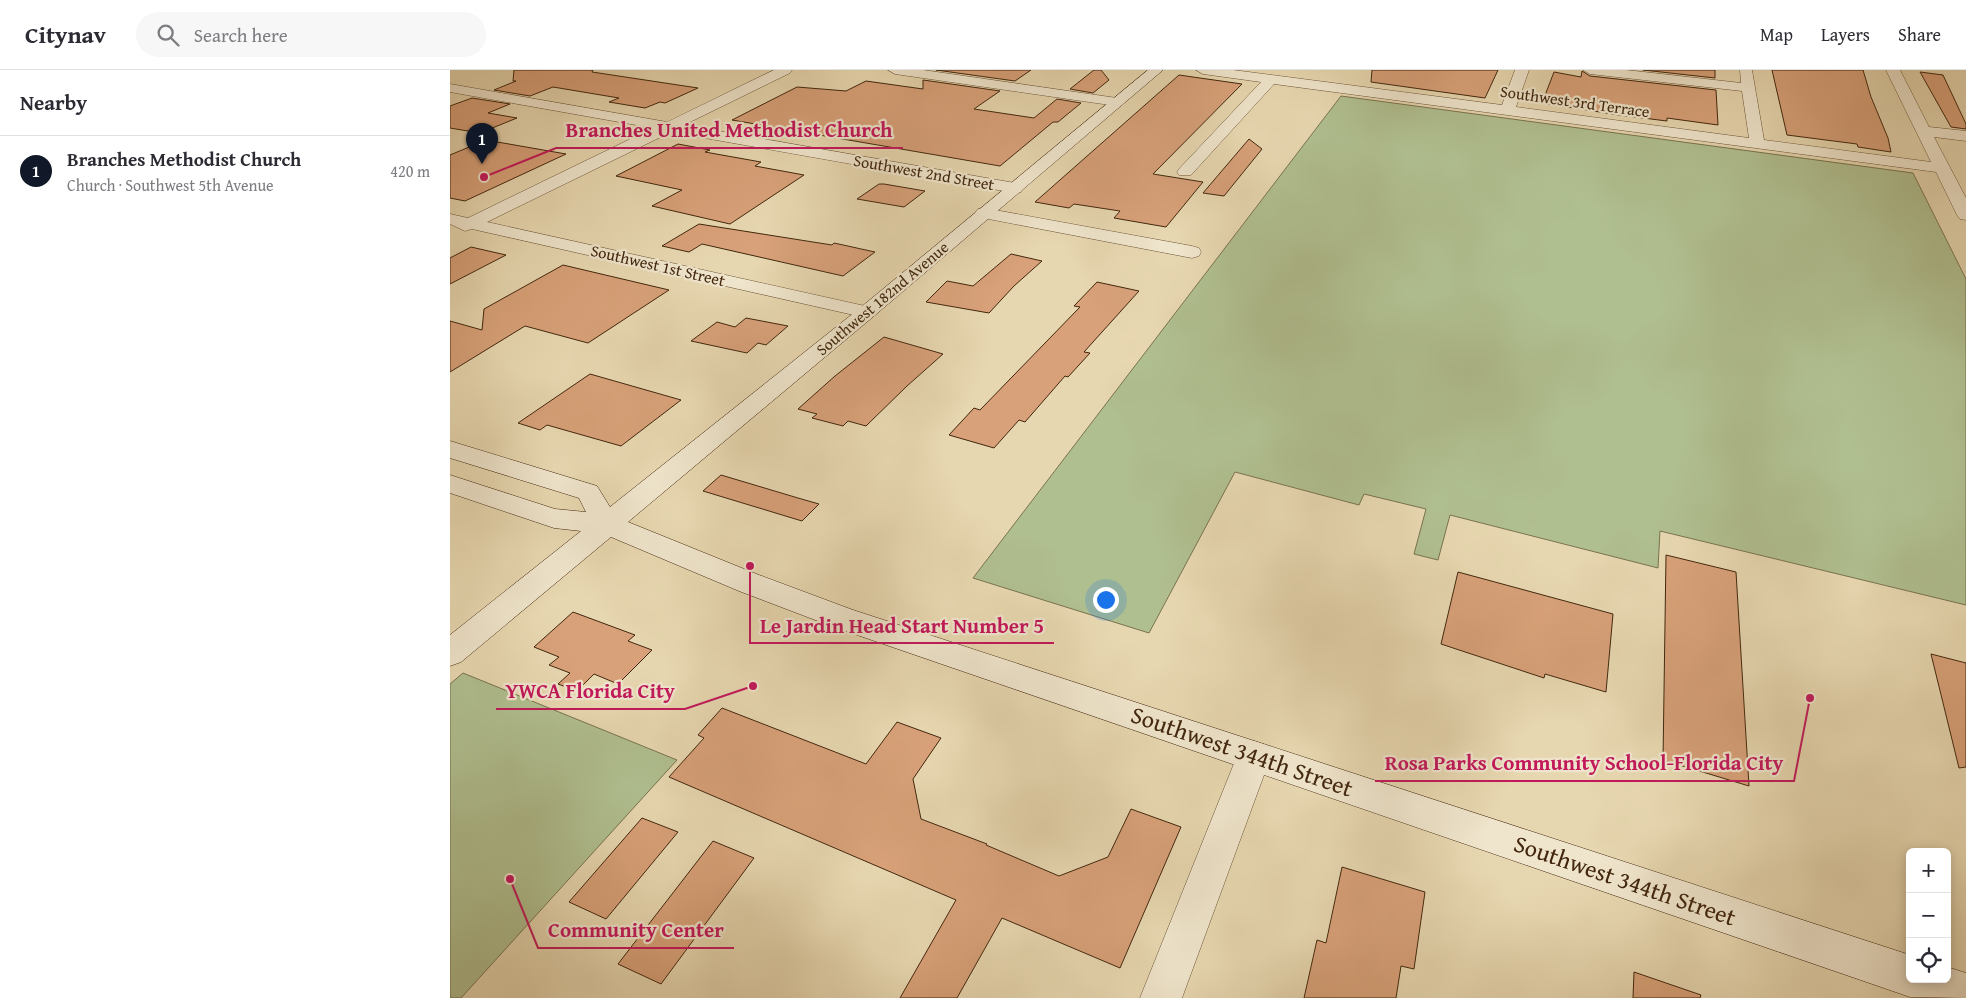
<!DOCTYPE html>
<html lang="en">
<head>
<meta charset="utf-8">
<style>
	:root { --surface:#fff; --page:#f7f7f7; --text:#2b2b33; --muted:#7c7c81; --line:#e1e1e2; --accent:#111827 }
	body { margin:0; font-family:"Gentium Book Plus",serif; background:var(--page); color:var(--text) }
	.controls { position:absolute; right:15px; bottom:15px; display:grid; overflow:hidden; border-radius:8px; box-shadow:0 2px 12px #0003 }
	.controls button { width:45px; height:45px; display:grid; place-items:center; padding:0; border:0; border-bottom:1px solid var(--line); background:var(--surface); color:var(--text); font:25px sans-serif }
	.you { position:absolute; left:655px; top:529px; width:18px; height:18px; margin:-12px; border:4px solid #fff; border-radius:50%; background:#1a73e8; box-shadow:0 0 0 8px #1a73e833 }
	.badge { display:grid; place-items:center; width:32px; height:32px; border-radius:50%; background:var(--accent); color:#fff; font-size:16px; font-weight:700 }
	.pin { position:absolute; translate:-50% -41px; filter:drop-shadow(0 1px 2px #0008) }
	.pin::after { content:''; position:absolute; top:26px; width:18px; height:15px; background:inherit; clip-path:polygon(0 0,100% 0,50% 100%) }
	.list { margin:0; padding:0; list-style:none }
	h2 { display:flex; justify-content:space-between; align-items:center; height:65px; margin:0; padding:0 20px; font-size:21px }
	h2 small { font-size:16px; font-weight:400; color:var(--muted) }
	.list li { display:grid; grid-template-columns:32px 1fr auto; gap:15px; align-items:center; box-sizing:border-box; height:70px; padding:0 20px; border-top:1px solid var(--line) }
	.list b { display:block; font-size:19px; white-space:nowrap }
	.list p { margin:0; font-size:16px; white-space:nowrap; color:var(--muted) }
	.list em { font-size:16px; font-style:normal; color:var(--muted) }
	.icon { flex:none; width:28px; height:28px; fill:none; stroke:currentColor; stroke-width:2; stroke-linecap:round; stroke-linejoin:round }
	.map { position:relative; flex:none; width:1516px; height:928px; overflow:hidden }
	header { display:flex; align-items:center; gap:30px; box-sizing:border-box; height:70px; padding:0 25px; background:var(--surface); border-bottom:1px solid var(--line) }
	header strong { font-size:24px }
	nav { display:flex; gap:28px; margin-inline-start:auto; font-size:18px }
	.search { width:350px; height:45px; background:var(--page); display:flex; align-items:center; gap:12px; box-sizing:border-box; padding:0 18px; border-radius:28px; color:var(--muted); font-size:19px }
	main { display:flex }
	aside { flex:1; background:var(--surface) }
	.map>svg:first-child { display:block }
	.green { fill:#b0bf90; stroke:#79734f }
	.building { fill:#d8a179; stroke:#42270e }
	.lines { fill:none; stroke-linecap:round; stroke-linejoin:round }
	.street-casing { stroke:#6b5336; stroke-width:1 }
	.secondary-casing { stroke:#42270e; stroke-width:1 }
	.street { fill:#efe5cc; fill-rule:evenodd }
	.secondary { fill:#efe5cc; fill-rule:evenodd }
	.labels { text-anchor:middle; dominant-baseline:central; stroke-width:4.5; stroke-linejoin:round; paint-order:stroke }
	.far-street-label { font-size:16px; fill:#42270e; stroke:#efe5cc }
	.near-street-label { font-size:24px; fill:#42270e; stroke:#efe5cc }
	.leader { fill:none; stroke:#c2185b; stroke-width:2 }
	.callout-dot { fill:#c2185b; stroke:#efe5cc; stroke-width:2 }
	.callout-label { font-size:21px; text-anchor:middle; font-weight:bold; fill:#c2185b; stroke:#efe5cc; stroke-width:4.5; stroke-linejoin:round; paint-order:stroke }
</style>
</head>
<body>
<header>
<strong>Citynav</strong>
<div class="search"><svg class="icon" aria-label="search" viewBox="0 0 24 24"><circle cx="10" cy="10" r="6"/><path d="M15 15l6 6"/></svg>Search here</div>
<nav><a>Map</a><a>Layers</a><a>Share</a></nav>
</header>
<main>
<aside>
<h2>Nearby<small></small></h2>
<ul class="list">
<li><span class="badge">1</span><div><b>Branches Methodist Church</b><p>Church · Southwest 5th Avenue</p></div><em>420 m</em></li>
</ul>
</aside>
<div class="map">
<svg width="1516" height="928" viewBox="0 0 1516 928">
	<rect width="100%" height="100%" fill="#e7d7b0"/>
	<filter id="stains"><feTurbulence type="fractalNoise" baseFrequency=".004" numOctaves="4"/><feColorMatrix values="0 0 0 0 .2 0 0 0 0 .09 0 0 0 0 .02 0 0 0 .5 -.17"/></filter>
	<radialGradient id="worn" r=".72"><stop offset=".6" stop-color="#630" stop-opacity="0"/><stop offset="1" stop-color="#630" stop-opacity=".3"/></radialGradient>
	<path class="green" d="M891 26 1463 103 1516 209V535L1210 461 1208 498 1000 445 988 490 964 484 976 439 914 424 909 435 785 402 699 563 523 508Z
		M13 603 227 690 11 928H0V614Z"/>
	<path class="building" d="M64 0H143L142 2 248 18 215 33 210 32 195 38 159 32 169 28 103 17 80 26 44 20 66 11H63Z
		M486 0H581L565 11Z
		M644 0H651L659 10 643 23 620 19Z
		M922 0H1048L1035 28 921 12Z
		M1193 0H1265V8Z
		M1322 0H1413L1421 27 1438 68 1441 82 1408 77 1407 74 1337 65Z
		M1132 1 1140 6 1266 20 1268 55 1217 48V51L1169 45 1092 33 1104 2 1131 7Z
		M1470 2 1493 5 1516 54V59L1501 57Z
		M729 5 792 14 703 104 753 112 716 157 664 148 670 141 624 134 619 138 585 132Z
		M473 10 550 21 524 39 584 48 607 29 631 33 608 52H603L550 96 282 50 347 17 396 21 416 11 473 19Z
		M22 28 60 34 38 43 67 48 30 63 0 58V36Z
		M799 69 812 79 774 126 753 123Z
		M36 70 116 84 15 131 0 128V85Z
		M228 74 260 80 255 82 311 92 305 96 354 105 280 154 202 136 232 120 166 106Z
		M429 114H434L475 121 454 137 407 129Z
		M249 154 382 175 384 173 425 182 393 206 252 174 239 182 212 176Z
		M21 177 56 185 0 214V188Z
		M561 184 592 191 564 216 539 243 476 232 497 211 523 216Z
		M113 195 219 220 138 273 75 256 0 302V251L32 260 34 239Z
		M647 212 689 221 634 282 640 283 618 307 615 306 575 352 569 350 544 378 499 365 524 338 530 340 630 237 624 236Z
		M296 248 338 256 316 275 308 273 297 283 241 271 267 252 285 257Z
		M434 267 493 284 457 316 416 356 398 351 393 356 362 348 367 344 348 339 385 306Z
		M140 304 231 330 171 376 97 355 90 360 68 353Z
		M271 405 348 428 369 434 352 451 253 421Z
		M1216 485 1286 502 1299 716 1213 690Z
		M1008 502 1163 544 1156 622 1095 604 1094 608 991 574Z
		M123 542 185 565 178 571 202 580 168 614 144 604 127 621 108 614 120 603 99 595 109 587 84 577Z
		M1481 584 1516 593V697L1509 698Z
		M272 638 416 694 447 652 491 668 463 709 471 749 537 774 536 775 609 806 658 787 681 739 731 757 670 898 552 848 507 928H450L506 830 219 707 254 668 248 665Z
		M192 748 228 762 156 849 119 832Z
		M263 771 304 788 211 914 168 894Z
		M892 797 975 822 964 899 951 896 946 928H854L867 870 876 873Z
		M1184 902 1251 925 1250 928H1183Z"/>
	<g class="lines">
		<defs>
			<path id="street" d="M324 0H342L340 3 234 55 565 113 571 114 573 118 571 122 565 123 221 62 37 152 424 238 427 242 424 246 417 248 22 159 15 161 0 154V144L18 148 203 58 0 22V14L217 52Z
				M438 0H473L667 28 672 29 674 32 672 35 667 36 445 4Z
				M746 0H783L1052 35 1065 0H1079L1066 37 1299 68 1292 21 1140 4 1133 0H1176L1291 13 1290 0H1302L1314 70 1481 92 1436 0H1450L1479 57 1516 61V71L1484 67 1516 128V150L1510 149 1507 145 1486 102 824 14 741 105H729L727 102 729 99 811 12 753 4Z
				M534 138 742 176 749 178 751 182 749 186 742 188 528 147 525 143 528 139Z
				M804 671 816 675 821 686 732 928H690L787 686 792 675Z"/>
			<path id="secondary" d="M698 0H713L424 246 178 452 309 505 403 540 1460 885V909H1497V897L1516 903V928L1460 927 381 556 289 521 161 467 11 592 0 596V565L131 461 104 458 0 423V405L105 439 136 442 129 428 0 388V371L147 416 160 437 410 238Z"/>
		</defs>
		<use href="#street" class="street-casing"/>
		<use href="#secondary" class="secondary-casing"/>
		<use href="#street" class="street"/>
		<use href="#secondary" class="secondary"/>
	</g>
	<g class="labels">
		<g class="far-street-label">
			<text transform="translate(1125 31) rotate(8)">Southwest 3rd Terrace</text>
			<text transform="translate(474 102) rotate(10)">Southwest 2nd Street</text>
			<text transform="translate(208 195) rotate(13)">Southwest 1st Street</text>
			<text transform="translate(432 228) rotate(-40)">Southwest 182nd Avenue</text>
		</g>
		<g class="near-street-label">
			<text transform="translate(792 681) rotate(19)">Southwest 344th Street</text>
			<text transform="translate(1175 810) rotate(19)">Southwest 344th Street</text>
		</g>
	</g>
	<path class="leader" d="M34 107L106 78H453M300 496L300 573H604M303 616L235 639H46M1360 628L1344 711H925M60 809L88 878H284"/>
	<g class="callout-dot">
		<circle cx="34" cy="107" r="5"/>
		<circle cx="300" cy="496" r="5"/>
		<circle cx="303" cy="616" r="5"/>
		<circle cx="1360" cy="628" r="5"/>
		<circle cx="60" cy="809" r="5"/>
	</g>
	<g class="callout-label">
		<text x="279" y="67">Branches United Methodist Church</text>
		<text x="452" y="563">Le Jardin Head Start Number 5</text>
		<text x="140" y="628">YWCA Florida City</text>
		<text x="1134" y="700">Rosa Parks Community School-Florida City</text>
		<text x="186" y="867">Community Center</text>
	</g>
	<rect width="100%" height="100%" filter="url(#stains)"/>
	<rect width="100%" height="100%" fill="url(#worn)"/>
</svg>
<div class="controls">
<button>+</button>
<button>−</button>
<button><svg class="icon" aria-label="locate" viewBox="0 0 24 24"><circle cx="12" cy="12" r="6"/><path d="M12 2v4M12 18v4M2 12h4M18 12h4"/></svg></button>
</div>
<div class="you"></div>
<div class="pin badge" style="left:32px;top:94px">1</div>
</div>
</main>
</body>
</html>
